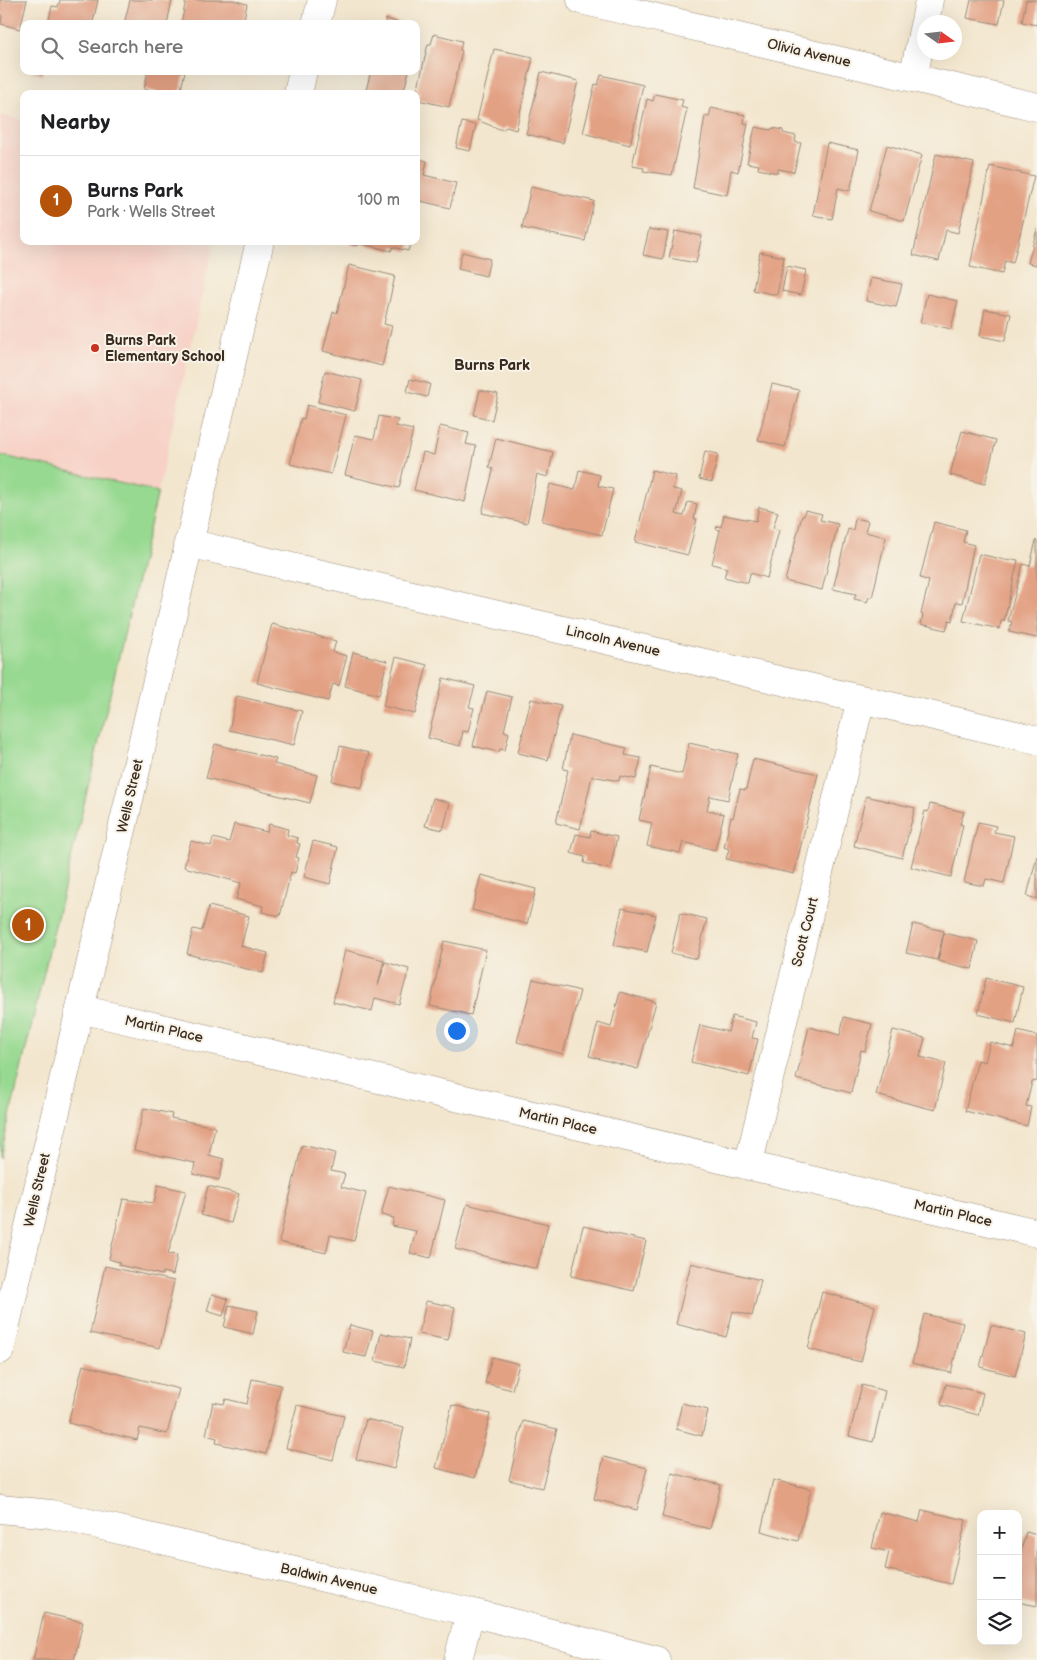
<!DOCTYPE html>
<html lang="en">
<head>
<meta charset="utf-8">
<style>
	:root { --surface:#fff; --page:#f2f2f2; --text:#202124; --muted:#757577; --line:#e0e0e0; --accent:#b45309 }
	body { margin:0; font-family:"Balsamiq Sans",sans-serif; background:var(--page); color:var(--text) }
	.controls { position:absolute; right:15px; bottom:15px; display:grid; overflow:hidden; border-radius:10px; box-shadow:0 5px 20px #0002 }
	.controls button { width:45px; height:45px; display:grid; place-items:center; padding:0; border:0; border-bottom:1px solid var(--line); background:var(--surface); color:var(--text); font:25px sans-serif }
	.compass { position:absolute; left:917px; top:15px; width:45px; height:45px; border-radius:50%; background:var(--surface); box-shadow:0 5px 20px #0002; rotate:104deg }
	.you { position:absolute; left:456px; top:1030px; width:18px; height:18px; margin:-12px; border:4px solid #fff; border-radius:50%; background:#1a73e8; box-shadow:0 0 0 8px #1a73e833 }
	.badge { display:grid; place-items:center; width:32px; height:32px; border-radius:50%; background:var(--accent); color:#fff; font-size:16px; font-weight:700 }
	.pin { position:absolute; translate:-50% -50%; border:2px solid #fff; box-shadow:0 1px 5px #0006 }
	.list { margin:0; padding:0; list-style:none }
	h2 { display:flex; justify-content:space-between; align-items:center; height:65px; margin:0; padding:0 20px; font-size:21px }
	h2 small { font-size:16px; font-weight:400; color:var(--muted) }
	.list li { display:grid; grid-template-columns:32px 1fr auto; gap:15px; align-items:center; box-sizing:border-box; height:90px; padding:0 20px; border-top:1px solid var(--line) }
	.list b { display:block; font-size:19px; white-space:nowrap }
	.list p { margin:0; font-size:16px; white-space:nowrap; color:var(--muted) }
	.list em { font-size:16px; font-style:normal; color:var(--muted) }
	.icon { flex:none; width:28px; height:28px; fill:none; stroke:currentColor; stroke-width:2; stroke-linecap:round; stroke-linejoin:round }
	.map { position:relative; flex:none; width:1037px; height:1660px; overflow:hidden }
	.search { position:absolute; background:var(--surface); box-shadow:0 5px 20px #0002; left:20px; top:20px; width:400px; height:55px; display:flex; align-items:center; gap:12px; box-sizing:border-box; padding:0 18px; border-radius:10px; color:var(--muted); font-size:19px }
	.panel { position:absolute; background:var(--surface); box-shadow:0 5px 20px #0002; left:20px; top:90px; width:400px; height:155px; border-radius:10px }
	.map>svg:first-child { display:block }
	.built { fill:#f7d1c6 }
	.green { fill:#97d990; stroke:#698257 }
	.building { fill:#e3a184 }
	.lines { fill:none; stroke-linecap:round; stroke-linejoin:round }
	.minor-casing { stroke:#978876; stroke-width:29 }
	.minor { stroke:#fff; stroke-width:28 }
	.poi-dot { fill:#c8321e; stroke:#f7f3e8; stroke-width:2 }
	.labels { text-anchor:middle; dominant-baseline:central; stroke-width:4; stroke-linejoin:round; paint-order:stroke }
	.street-label { font-size:14px; fill:#3b2a1e; stroke:#f7f3e8 }
	.poi-label { font-size:14px; font-weight:bold; fill:#3b2a1e; stroke:#f7f3e8; text-anchor:start }
	.neighbourhood-label { font-size:15px; font-weight:bold; fill:#3b2a1e; stroke:#f7f3e8 }
</style>
</head>
<body>
<div class="map">
<svg width="1037" height="1660" viewBox="0 0 1037 1660">
	<rect width="100%" height="100%" fill="#f7f3e8"/>
	<filter id="ink" filterUnits="userSpaceOnUse"><feTurbulence type="fractalNoise" baseFrequency=".02" numOctaves="2"/><feDisplacementMap in="SourceGraphic" scale="10" xChannelSelector="R" yChannelSelector="G"/><feConvolveMatrix kernelMatrix="1 2 1 2 8 2 1 2 1" color-interpolation-filters="sRGB"/></filter>
	<filter id="wash" filterUnits="userSpaceOnUse"><feTurbulence type="fractalNoise" baseFrequency=".0096" numOctaves="4" result="noise"/><feDisplacementMap in="SourceGraphic" scale="20" xChannelSelector="R" yChannelSelector="G"/><feGaussianBlur stdDeviation="1.12" result="paint"/><feColorMatrix in="noise" values="0 0 0 0 0 0 0 0 0 0 0 0 0 0 0 0 0 1.4 0 .05"/><feComposite in="paint" operator="in"/></filter>
	<g filter="url(#wash)">
		<rect width="100%" height="100%" fill="#f3e6ce"/>
		<path class="built" d="M0 115 24 121V241H214L158 492 0 455Z"/>
		<path class="green" d="M0 455 158 492 0 1158Z"/>
		<g id="blocks">
			<path class="building" d="M0 0H27L20 29 1 24 2 16 0 15Z
				M60 0H98L93 22 48 24 52 6 58 7Z
				M130 0H172L167 24H124Z
				M186 0H233L247 4 243 24H181Z
				M971 0H1004L999 24 967 18Z
				M1026 0H1037V25L1022 22Z
				M386 19 401 23V24H385Z
				M434 34 462 41 460 50 462 51 449 107 418 100 420 92H417L428 44H431Z
				M494 49 533 57 516 130 506 127 502 130 477 120Z
				M29 71H43L42 75Z
				M148 71H185L180 94H164L144 89Z
				M371 71H409L403 94H365Z
				M541 72 578 81 563 143 526 134Z
				M601 75 643 85 630 145 583 133 595 84 598 85Z
				M655 94 683 100 681 107 687 109 672 175 643 171 644 168 632 166 647 99 653 101Z
				M711 108 745 115 744 123 748 124 738 172 731 170 727 195 693 188 705 116 709 117Z
				M462 122 476 125 470 151 456 148Z
				M755 127 771 130 772 128 778 129 783 130V133L796 136 795 142 801 143 794 172 778 169V173L758 169 759 165 747 163Z
				M827 143 859 150 850 191 838 188 832 219 813 215Z
				M887 145 922 155 904 221 869 211Z
				M936 154 974 163 958 233 946 230 939 261 913 255Z
				M416 158 427 161 424 175 456 183 450 208 416 200Z
				M990 166 1034 176 1013 263 1005 261 1002 274 970 267Z
				M531 187 594 201 585 241 522 228Z
				M649 229 668 232 663 259 643 255Z
				M1037 229V265L1028 263Z
				M675 231 702 236 696 263 669 258Z
				M350 241H411L408 251 393 247 391 251 359 243 358 246 350 244Z
				M462 252 490 259 486 276 458 269Z
				M760 252 784 257 777 295 753 290Z
				M349 265 395 276 384 324 392 326 382 366 323 351 333 312 337 313Z
				M787 266 806 270 801 295 782 291Z
				M871 278 902 284 896 307 866 301Z
				M927 294 958 301 951 329 920 322Z
				M985 309 1011 314 1005 341 980 336Z
				M325 371 362 380 355 411 318 402Z
				M410 379 430 384 427 397 407 392Z
				M772 384 799 390 785 447 758 440Z
				M480 390 498 394 492 420 474 415Z
				M307 405 346 415 331 474 290 464 301 418 304 419Z
				M379 416 398 420 396 426 413 430 399 488 345 475 355 435 374 439Z
				M440 426 469 433 466 444 476 446 465 502 414 490 423 452 434 455Z
				M962 431 996 440 985 484 950 475Z
				M496 438 553 452 548 477 537 474 527 523 482 513 493 471 492 468 489 467Z
				M705 451 718 454 712 482 699 479Z
				M579 470 600 475 598 486 613 489 602 535 542 521 550 484 575 490Z
				M652 470 676 476 673 489 682 491 676 514 684 516 688 502 697 504 694 519H697L688 555 635 542Z
				M759 507 778 512 773 528 779 530 767 578 750 573 748 583 724 577 727 568 712 564 720 530 716 529 717 526 721 527 724 515 756 521Z
				M805 510 822 514 820 520 838 524 822 590 785 581 802 516H804Z
				M855 518 868 521 865 532 886 537 872 598 869 597 867 602 854 599 856 594 833 589 848 529 853 530Z
				M934 522 966 530 963 542 974 545 962 603 956 602 952 621 949 620 946 630 921 624 923 615 921 614 929 581 920 578Z
				M1036 540 1037 541V638L1009 632 1012 622 1008 621 1023 564 1030 566Z
				M979 554 1010 561V559L1018 560 1004 621H1001L1000 629 963 621Z
				M272 624 336 641 333 652 347 656 339 686 333 684 328 701 257 683Z
				M353 652 387 661 379 695 345 686Z
				M396 657 427 665 415 714 383 706Z
				M443 678 475 686 469 707 474 708 468 732 463 731 460 746 428 738Z
				M487 691 512 697 504 731 509 733 505 750 500 749 499 752 473 746Z
				M237 696 302 711 294 745 229 730Z
				M531 699 561 706 548 760 518 753Z
				M570 735 627 748 625 755 641 758 636 779 620 776 619 781 592 776 580 829 556 823 568 770 563 769Z
				M689 743 738 754 728 800 710 796 707 810 724 814 715 850 683 842 680 853 647 846 652 823 639 820 651 767 682 774Z
				M215 744 276 759 274 764 317 775 310 803 206 778Z
				M340 746 369 753 362 788 332 781Z
				M753 759 818 774 794 874 726 859 729 849 724 847 731 817 733 818 740 789 746 790Z
				M866 796 915 808 902 858 854 846Z
				M433 798 450 803 443 830 425 826Z
				M930 804 964 812 960 824 963 825 951 877 911 867 925 811 928 812Z
				M978 822 996 826 994 832 1014 836 1004 883 986 879 984 886 964 882Z
				M234 824 267 832 269 824 288 829 287 835 298 838 297 843 300 844 296 857 299 858 295 873 291 872 280 916 262 912 263 906 236 899 241 883 184 867 191 841 211 846 213 838 229 842Z
				M591 831 617 837 610 869 584 863 585 857 571 853 576 834 590 837Z
				M313 841 338 847 330 884 304 877Z
				M1037 856V899L1027 896Z
				M481 875 536 889 527 924 472 910Z
				M209 906 249 916 241 946 268 953 263 973 187 954 193 929 202 931Z
				M622 908 656 915 647 952 614 945Z
				M680 913 707 919 697 959 671 953Z
				M913 924 944 931 937 960 906 953Z
				M944 933 978 941 972 969 938 961Z
				M444 941 486 950 471 1015 430 1006Z
				M345 950 384 960 378 986 385 962 409 969 399 1004 375 998 372 1011 333 1002Z
				M986 978 1023 987 1015 1023 978 1014Z
				M533 979 580 991 563 1054 517 1042Z
				M620 992 656 1002 638 1069 589 1056 598 1023 611 1027Z
				M732 1016 756 1022 752 1038 758 1039 749 1076 691 1062 700 1025 728 1032Z
				M844 1017 872 1024 865 1051 861 1050 851 1093 796 1079 809 1027 840 1035Z
				M893 1030 925 1038 920 1057 946 1063 935 1110 876 1095Z
				M1018 1031 1037 1036V1081L1032 1082 1026 1106 1031 1107 1027 1126 965 1111 978 1060 985 1062 990 1042 1014 1048Z
				M144 1108 172 1114 171 1118 215 1127 209 1155 224 1159 219 1180 193 1174 195 1163 134 1150Z
				M302 1145 335 1153 331 1171 345 1174 341 1187 366 1193 354 1241 330 1235 326 1253 279 1242Z
				M158 1185 186 1191 168 1254 177 1255 173 1275 163 1272 162 1275 119 1265V1262L109 1259 123 1199 154 1203Z
				M208 1186 239 1194 231 1223 201 1215Z
				M389 1186 445 1200 431 1258 410 1253 416 1231 392 1226 394 1218 381 1215Z
				M467 1204 548 1224 537 1269 455 1249Z
				M583 1226 646 1241 634 1291 571 1276Z
				M691 1263 761 1280 752 1316 733 1311 726 1337 676 1324Z
				M105 1266 174 1281 160 1348 90 1333Z
				M822 1292 875 1306 861 1362 808 1349Z
				M212 1294 228 1299 223 1316 207 1311Z
				M426 1301 455 1307 448 1340 419 1334Z
				M229 1305 258 1311 253 1334 224 1327Z
				M924 1314 963 1323 951 1373 912 1363Z
				M350 1325 373 1331 366 1357 343 1352Z
				M991 1325 1026 1334 1015 1376 980 1367Z
				M381 1333 410 1339 404 1367 375 1361Z
				M492 1357 519 1364 512 1390 485 1383Z
				M83 1365 179 1389 167 1434 140 1428 137 1440 68 1423Z
				M252 1379 281 1385 266 1454 216 1443 217 1438 206 1435 213 1402 224 1404 226 1399 247 1404Z
				M946 1384 983 1393 978 1415 941 1405Z
				M862 1385 885 1391 873 1442 849 1436Z
				M682 1403 708 1410 702 1436 676 1429Z
				M297 1405 344 1416 333 1460 286 1448Z
				M452 1405 490 1414 475 1478 436 1468Z
				M366 1419 404 1428 394 1469 356 1459Z
				M523 1421 557 1429 542 1488 509 1480Z
				M604 1457 647 1468 637 1510 594 1499Z
				M672 1473 721 1485 710 1529 662 1517Z
				M773 1480 811 1489 798 1541 761 1531Z
				M922 1510 966 1520 951 1584 885 1569 889 1552 872 1548 880 1512 919 1522Z
				M1026 1532 1037 1535V1606L1018 1602 1022 1581 1018 1580V1562Z
				M44 1613 83 1622 74 1660H33Z"/>
		</g>
	</g>
	<g filter="url(#ink)">
		<use href="#blocks" fill-opacity="0" stroke="#978876" stroke-width="1"/>
		<g class="lines">
			<defs>
				<path id="minor" d="M581 0 1037 107
					M925 22 929 0
					M316 24 322 0
					M913 78 924 25
					M298 94 303 71
					M188 543 1037 740
					M80 1009 1037 1233
					M748 1166 861 699
					M0 1350 260 241
					M0 1509 51 1514 470 1612 656 1660
					M458 1660 470 1612"/>
			</defs>
			<use href="#minor" class="minor-casing"/>
			<use href="#minor" class="minor"/>
		</g>
	</g>
	<circle class="poi-dot" cx="95" cy="348" r="5"/>
	<g class="labels">
		<g class="street-label">
			<text transform="translate(809 53) rotate(13)">Olivia Avenue</text>
			<text transform="translate(613 641) rotate(13)">Lincoln Avenue</text>
			<text transform="translate(130 796) rotate(-77)">Wells Street</text>
			<text transform="translate(805 932) rotate(-76)">Scott Court</text>
			<text transform="translate(164 1029) rotate(13)">Martin Place</text>
			<text transform="translate(558 1121) rotate(13)">Martin Place</text>
			<text transform="translate(37 1190) rotate(-77)">Wells Street</text>
			<text transform="translate(953 1213) rotate(13)">Martin Place</text>
			<text transform="translate(329 1579) rotate(13)">Baldwin Avenue</text>
		</g>
		<g class="poi-label">
			<text x="105" y="340">Burns Park<tspan x="105" dy="16">Elementary School</tspan></text>
		</g>
		<g class="neighbourhood-label">
			<text x="492" y="365">Burns Park</text>
		</g>
	</g>
</svg>
<div class="controls">
<button>+</button>
<button>−</button>
<button><svg class="icon" aria-label="layers" viewBox="0 0 24 24"><path d="M12 4l9 5-9 5-9-5zM3 14l9 5 9-5"/></svg></button>
</div>
<svg class="compass" viewBox="-18 -18 36 36"><path d="M0-13l5 13h-10z" fill="#e53935"/><path d="M0 13l5-13h-10z" fill="#757577"/></svg>
<div class="you"></div>
<div class="pin badge" style="left:28px;top:925px">1</div>
<div class="search"><svg class="icon" aria-label="search" viewBox="0 0 24 24"><circle cx="10" cy="10" r="6"/><path d="M15 15l6 6"/></svg>Search here</div>
<section class="panel">
<h2>Nearby<small></small></h2>
<ul class="list">
<li><span class="badge">1</span><div><b>Burns Park</b><p>Park · Wells Street</p></div><em>100 m</em></li>
</ul>
</section>
</div>
</body>
</html>
